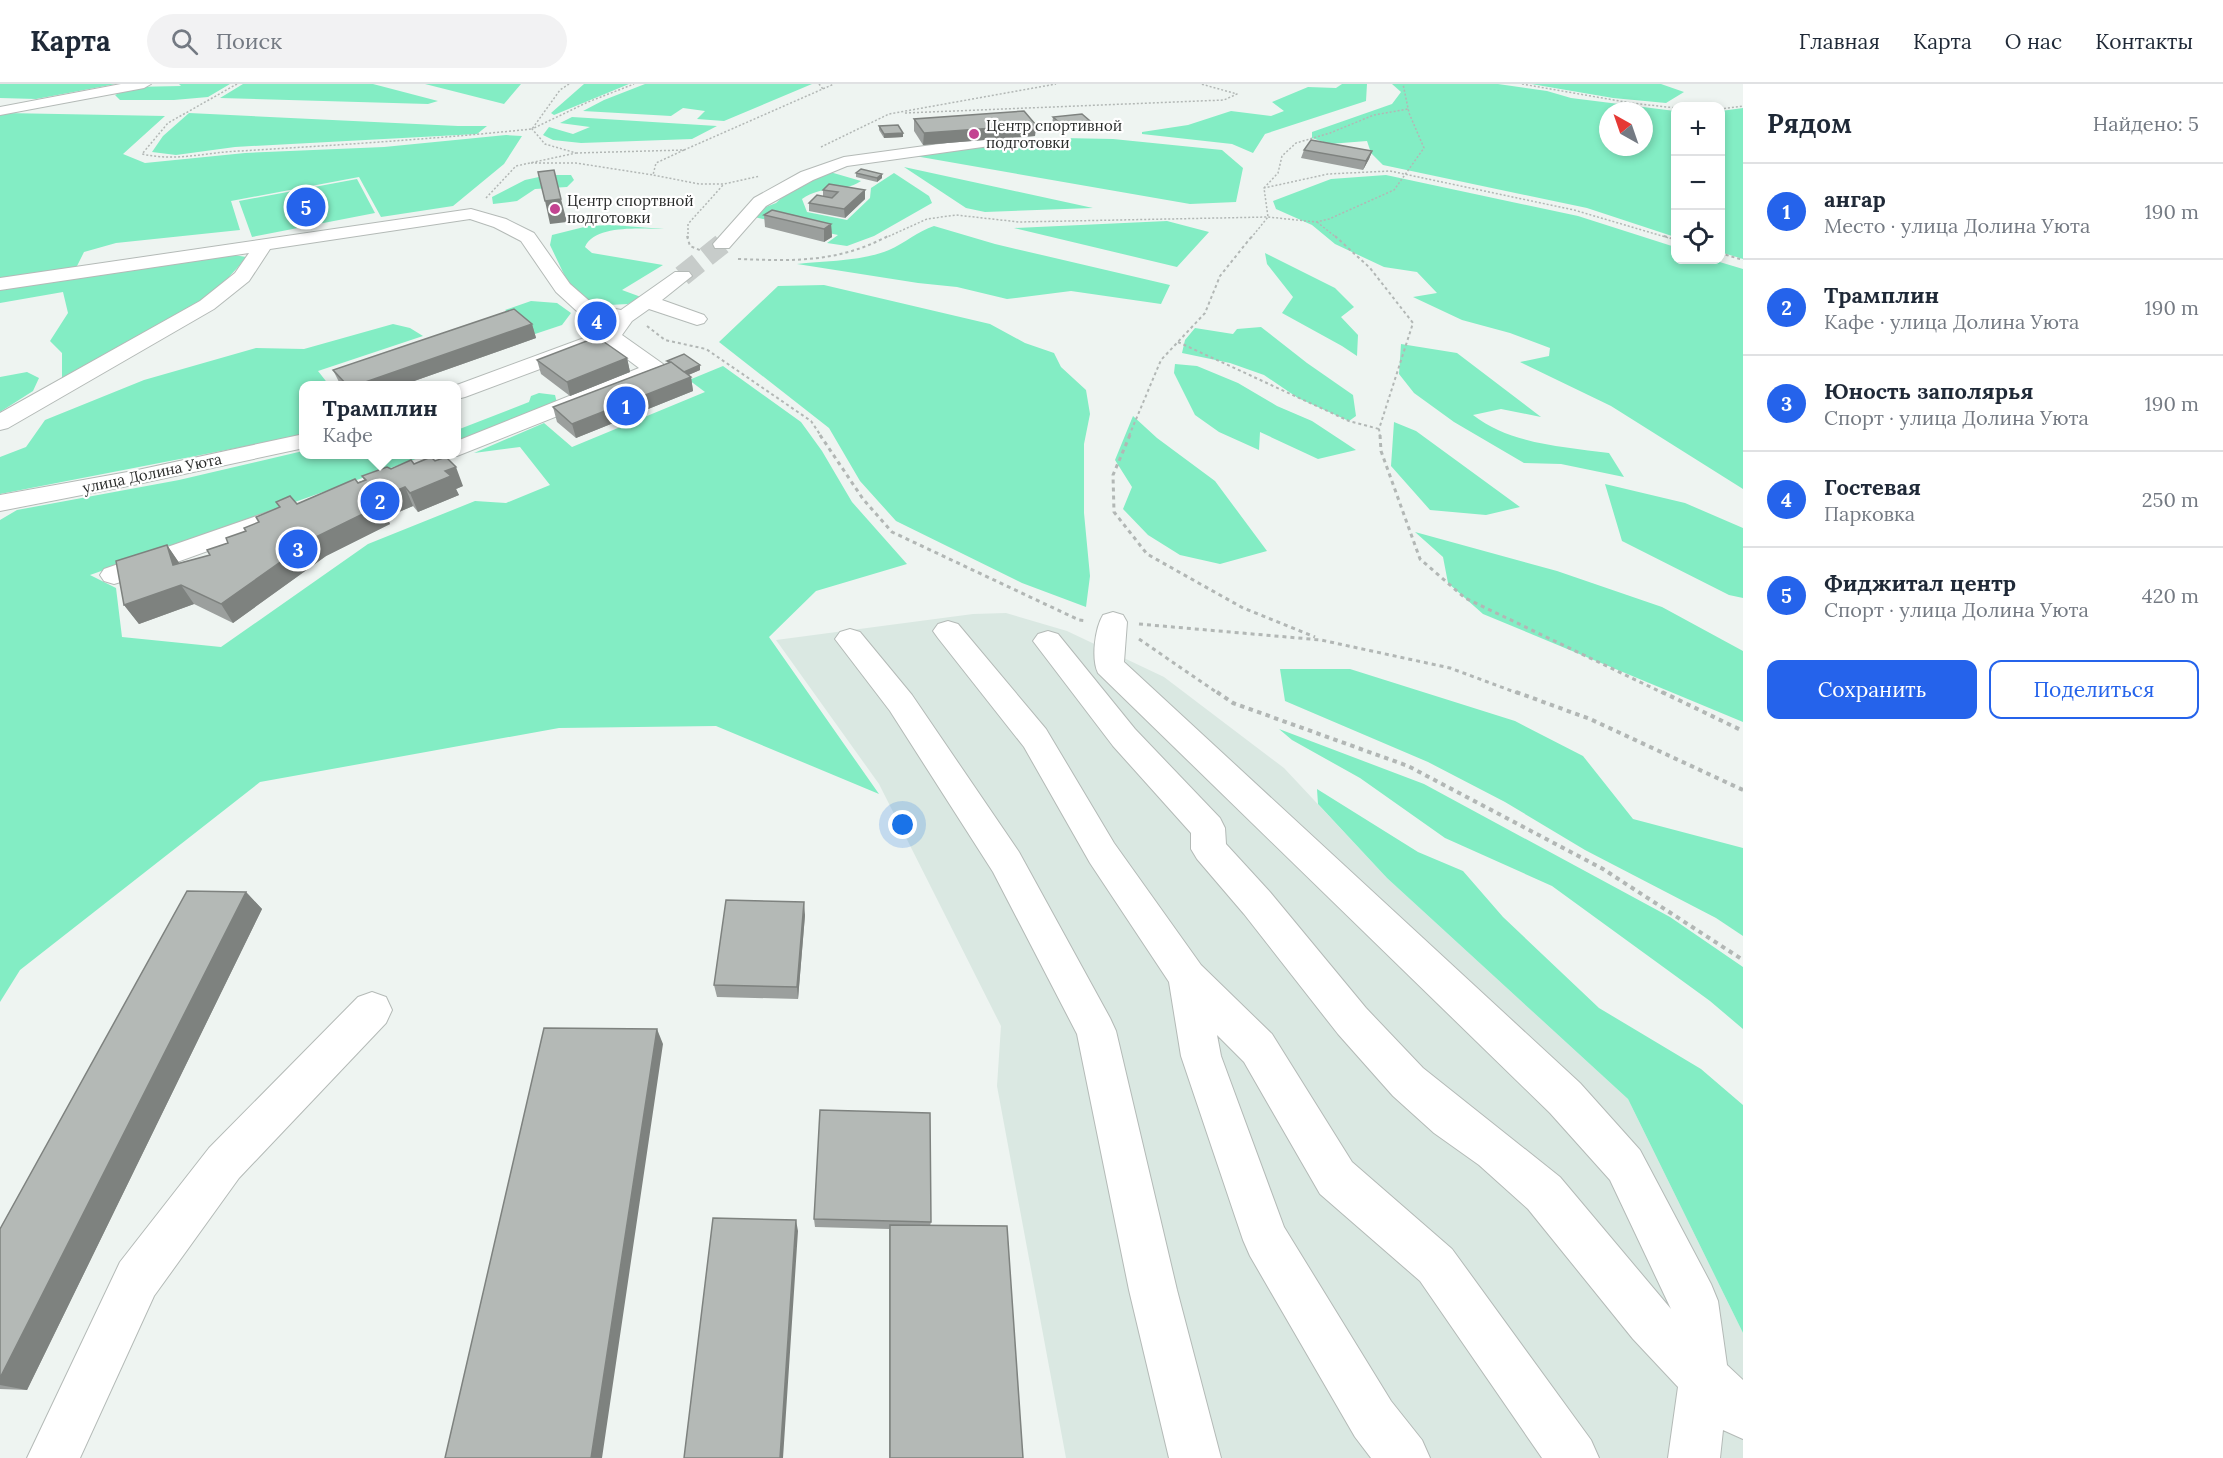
<!DOCTYPE html>
<html lang="ru">
<head>
<meta charset="utf-8">
<style>
	:root { --surface:#fff; --page:#f2f2f3; --text:#1f2937; --muted:#747a83; --line:#e0e1e3; --accent:#2563eb }
	body { margin:0; font-family:Lora,serif; background:var(--page); color:var(--text) }
	.controls { position:absolute; right:18px; top:18px; display:grid; overflow:hidden; border-radius:12px; box-shadow:0 3px 9px #0003 }
	.controls button { width:54px; height:54px; display:grid; place-items:center; padding:0; border:0; border-bottom:2px solid var(--line); background:var(--surface); color:var(--text); font:30px sans-serif }
	.compass { position:absolute; left:1599px; top:18px; width:54px; height:54px; border-radius:50%; background:var(--surface); box-shadow:0 3px 9px #0003; rotate:320deg }
	.you { position:absolute; left:903px; top:741px; width:21px; height:21px; margin:-15px; border:4px solid #fff; border-radius:50%; background:#1a73e8; box-shadow:0 0 0 9px #1a73e833 }
	.badge { display:grid; place-items:center; width:39px; height:39px; border-radius:50%; background:var(--accent); color:#fff; font-size:20px; font-weight:700 }
	.pin { position:absolute; translate:-50% -50%; border:3px solid #fff; box-shadow:0 2px 6px #0006 }
	.popup { position:absolute; left:299px; top:297px; width:162px; height:78px; box-sizing:border-box; display:grid; place-content:center; border-radius:12px; background:var(--surface); filter:drop-shadow(0 2px 4px #0005); font-size:20px; white-space:nowrap; color:var(--muted) }
	.popup b { font-size:22px; color:var(--text) }
	.popup::after { content:''; position:absolute; left:50%; top:100%; margin-left:-12px; border:12px solid transparent; border-top-color:var(--surface) }
	.list { margin:0; padding:0; list-style:none }
	h2 { display:flex; justify-content:space-between; align-items:center; height:78px; margin:0; padding:0 24px; font-size:26px }
	h2 small { font-size:20px; font-weight:400; color:var(--muted) }
	.list li { display:grid; grid-template-columns:39px 1fr auto; gap:18px; align-items:center; box-sizing:border-box; height:96px; padding:0 24px; border-top:2px solid var(--line) }
	.list b { display:block; font-size:22px; white-space:nowrap }
	.list p { margin:0; font-size:20px; white-space:nowrap; color:var(--muted) }
	.list em { font-size:20px; font-style:normal; color:var(--muted) }
	.actions { display:flex; gap:12px; padding:18px 24px }
	.actions a { flex:1; padding:14px 0; border:2px solid var(--accent); border-radius:12px; text-align:center; font-size:21px; color:var(--accent) }
	.actions .main { background:var(--accent); color:#fff }
	.icon { flex:none; width:33px; height:33px; fill:none; stroke:currentColor; stroke-width:2; stroke-linecap:round; stroke-linejoin:round }
	.map { position:relative; flex:none; width:1743px; height:1374px; overflow:hidden }
	header { display:flex; align-items:center; gap:36px; box-sizing:border-box; height:84px; padding:0 30px; background:var(--surface); border-bottom:2px solid var(--line) }
	header strong { font-size:28px }
	nav { display:flex; gap:33px; margin-inline-start:auto; font-size:21px }
	.search { width:420px; height:54px; background:var(--page); display:flex; align-items:center; gap:15px; box-sizing:border-box; padding:0 21px; border-radius:33px; color:var(--muted); font-size:22px }
	main { display:flex }
	aside { flex:1; background:var(--surface) }
	.map>svg:first-child { display:block }
	.built { fill:#dae8e2 }
	.green { fill:#83edc4; fill-rule:evenodd }
	.lines { fill:none; stroke-linecap:round; stroke-linejoin:round }
	.minor-tunnel { stroke:#c7ccca; stroke-width:21; stroke-dasharray:21 10; stroke-linecap:butt }
	.minor-casing { stroke:#b4bab7; stroke-width:2 }
	.path-far3 { stroke:#b2b7b5; stroke-width:1.5; stroke-dasharray:2 2; stroke-linecap:butt }
	.path-far2 { stroke:#b2b7b5; stroke-width:2; stroke-dasharray:3 3; stroke-linecap:butt }
	.path-far1 { stroke:#b2b7b5; stroke-width:3; stroke-dasharray:4 4; stroke-linecap:butt }
	.path { stroke:#b2b7b5; stroke-width:4; stroke-dasharray:4.5 4.5; stroke-linecap:butt }
	.minor { fill:#fff; fill-rule:evenodd }
	.wall { fill:#9b9f9d }
	.shaded-wall { fill:#7e827f }
	.building { fill:#b4b9b6; stroke:#7e827f; stroke-width:1.5 }
	.poi-dot { fill:#c34491; stroke:#fff; stroke-width:2 }
	.labels { text-anchor:middle; dominant-baseline:central; stroke-width:4.5; stroke-linejoin:round; paint-order:stroke }
	.far-poi-label { font-size:15px; fill:#2b2d2c; stroke:#fff; text-anchor:start }
	.far-street-label { font-size:15px; fill:#2b2d2c; stroke:#fff }
</style>
</head>
<body>
<header>
<strong>Карта</strong>
<div class="search"><svg class="icon" aria-label="search" viewBox="0 0 24 24"><circle cx="10" cy="10" r="6"/><path d="M15 15l6 6"/></svg>Поиск</div>
<nav><a>Главная</a><a>Карта</a><a>О нас</a><a>Контакты</a></nav>
</header>
<main>
<div class="map">
<svg width="1743" height="1374" viewBox="0 0 1743 1374">
	<rect width="100%" height="100%" fill="#eef4f1"/>
	<path class="built" d="M1006 529 1067 547 1164 593 1284 684 1387 794 1628 1015 1743 1249V1374H1066L997 1002 1001 942 879 700 776 556 973 530Z"/>
	<path class="green" d="M0 0H116L36 15 0 14Z
		M179 0H230L208 13 174 16H120L115 11 132 3 181 2Z
		M243 0H373L438 17 428 20 220 14Z
		M425 0H521L504 20Z
		M584 0H629L554 31 551 29Z
		M645 0H812L724 37 697 35 705 27 683 24 671 32 583 27 604 16Z
		M1342 0H1367L1366 17 1265 50 1253 69 1232 60 1142 50V48L1188 41 1231 27 1271 32 1284 27 1272 18 1308 3 1336 4Z
		M1392 0H1498L1547 7 1571 14 1675 27V153L1587 124 1383 81 1371 69 1367 57 1329 60 1312 54V48L1392 20 1401 8ZM1608 27H1644V63H1608Z
		M1531 0H1661L1684 8 1666 19 1613 14Z
		M1743 24V175L1720 168 1721 27Z
		M5 29 165 32 123 70 145 79 245 69 384 63 506 51 522 52 504 80 453 122 381 133 359 93 231 117 240 146 116 159 84 168 76 184 0 195V30Z
		M189 29 458 42H487L477 50 235 63 176 71 152 68 163 52Z
		M572 33 717 42 692 55 581 59 553 56 543 51 549 43 573 50 590 43 560 39Z
		M1062 54 1113 55 1222 66 1243 84 1236 118 1190 120 915 72 1020 56Z
		M904 83 1093 124 985 128 966 124Z
		M830 88 861 97C841 110 823 100 802 115L807 128 847 136 870 114 871 104 894 89 929 112 932 119 874 152 847 162 827 159 838 151 754 133 758 126 776 119 786 110Z
		M548 91H571L574 96 567 103 535 105 517 117 493 120 492 113 525 96Z
		M1386 91 1578 132 1675 163 1676 176H1713L1743 185V405L1611 322 1520 278 1549 272 1550 264 1510 249 1462 236 1413 213 1437 209 1417 188 1384 183 1335 160 1312 141 1276 125 1273 117 1331 95Z
		M357 95 375 129 252 153 239 117Z
		M1167 137 1209 148 1177 183 1014 144Z
		M612 141 664 145C643 145 595 140 585 163L592 169 663 181 622 206 641 213 628 220 609 221 586 216 572 207 550 161 552 151 588 142Z
		M934 142 995 160 1170 201 1161 220 1071 207 1007 215 957 203 918 199 797 180C824 177 864 177 889 166 905 159 918 147 934 142Z
		M1265 169 1335 204 1354 223 1341 233 1358 251 1357 272 1342 262 1282 229 1293 213 1267 180Z
		M234 171 246 173C207 227 121 264 62 297V269L50 257 68 229 63 208 0 219V206Z
		M824 201 990 240 1025 259 1054 269 1061 283 1086 306 1090 330 1084 360V429L1090 492 1086 523 1022 499 896 437 860 397 829 344 719 258 778 202Z
		M531 217 557 219 571 229 562 241 535 250 505 226Z
		M393 240 410 244 423 252 318 287 329 301 304 302 303 351 0 410V373L26 363 45 336 144 296 256 264 304 265Z
		M1261 243 1307 279 1353 311 1356 332 1349 337 1298 314 1264 291 1230 279 1182 269 1185 256 1195 244 1233 250 1237 245Z
		M1401 260 1457 269 1541 333 1501 325 1473 331C1510 360 1563 363 1609 369L1624 393 1561 380 1524 379 1454 338 1414 309 1399 290Z
		M1175 280 1197 282 1238 299 1277 322 1312 337 1356 366 1318 375 1260 348 1259 366 1219 348 1195 331 1174 289Z
		M723 282 801 338 822 367 852 418 907 480 816 507 769 553 879 710 716 642 559 644 260 698 20 886 0 918V436L17 426 179 396 303 367 304 370 370 371 377 377 394 371H427L90 491 116 504 122 553 221 563 368 460 475 417 506 419 550 401 520 363 474 369 544 339 572 363 705 308 689 296Z
		M27 288 39 294 33 307 0 328V293Z
		M539 309 555 311 557 319 457 359V346L529 318 531 312Z
		M1133 332 1157 354 1215 397 1267 467 1220 480 1180 471 1148 451 1123 425 1132 403 1115 376Z
		M1394 338 1416 347 1520 423 1486 431 1430 426 1391 382Z
		M1605 400 1685 419 1743 444V514L1729 511 1622 457Z
		M1415 448 1557 487 1662 523 1743 567V638L1483 530 1448 499 1443 473Z
		M1280 585H1350L1515 637 1583 672 1633 735 1743 764V852L1716 834 1585 766 1505 718 1428 678 1285 617Z
		M1279 645 1424 700 1670 833 1743 883V945L1710 917 1552 802 1445 754 1360 694 1292 656Z
		M1317 705 1418 768 1463 787 1503 833 1599 924 1701 985 1743 1021V1249L1628 1015 1387 794 1318 720Z"/>
	<g class="lines">
		<path class="minor-tunnel" d="M682 192 722 160"/>
		<defs>
			<path id="minor" d="M121 0H151L144 4 0 31V23Z
				M998 52 1004 54 1006 57 1004 60 847 82 813 96 766 122 729 164H715L713 160 754 114 801 88 844 73Z
				M471 125 506 135 534 149 570 200 594 221 621 226 675 188H689L692 192 662 216 704 231 707 235 704 239 697 241 649 225 632 237 622 251 663 280 666 285 663 290 457 372 450 370H457V357L639 284 607 260 465 313 457 315V302H454L603 247 611 237 580 230 556 208 521 157 494 143 470 135 270 165 249 197 214 225 8 344 0 346V329L200 217 235 189 249 169 0 206V194Z
				M304 350V364L133 401 0 427V411L133 387Z
				M288 421 297 423 301 429 297 435 124 497 114 500 104 497 100 491 104 485Z
				M1113 528 1123 531 1127 538 1124 578 1580 999 1640 1066 1711 1200 1718 1217 1727 1281 1743 1296V1355L1723 1346 1720 1374H1668L1678 1303 1633 1255 1528 1125 1479 1081 1434 1049 1393 1012 1338 950 1244 830 1197 775 1191 765V749L1113 662 1033 557 1038 550 1048 547 1058 550 1135 645 1220 734 1225 744 1226 760 1270 808 1366 924 1423 984 1560 1093 1671 1225 1610 1096 1550 1029 1098 589C1091 575 1095 544 1103 531Z
				M948 537 958 540 1046 645 1114 759 1201 881 1272 950 1352 1078 1452 1165 1591 1356 1599 1374H1542L1420 1197 1320 1110 1244 978 1217 951 1221 972 1284 1143 1391 1317 1422 1356 1430 1374H1371L1355 1353 1250 1172 1243 1156 1181 972 1169 898 1090 779 1024 663 938 554 933 547 938 540Z
				M850 545 860 548 912 611 1019 768 1110 934 1116 947 1177 1206 1221 1374H1169L1129 1206 1077 950 993 788 890 627 835 555 840 548Z
				M372 908 386 913 392 926 386 939 239 1094 154 1212 80 1374H27L120 1178 209 1064 358 913Z"/>
		</defs>
		<use href="#minor" class="minor-casing"/>
		<path class="path-far3" d="M237 0 168 39 142 70C177 78 206 68 241 67 338 61 435 55 532 45L560 6 569 0
			M819 0 823 5
			M1522 0 1631 19 1676 24
			M1720 25 1743 22
			M905 29 1224 16 1237 10 1201 0
			M821 63 889 30 1056 0
			M684 66 656 79 653 91 699 100H724L760 92
			M576 69 684 66 834 0
			M531 79H576L653 91
			M1264 104 1278 89 1282 72 1296 59 1330 49 1374 31 1408 25
			M486 114 516 82 576 69 545 60 532 45 588 18 634 0
			M1317 138 1337 154
			M688 154V140L724 100
			M885 154 927 135 956 131 1019 138 1268 133 1316 138 1329 135 1394 106 1424 64 1409 29 1403 0
			M1251 154 1268 133 1264 104 1328 90 1390 87 1574 126 1669 154"/>
		<path class="path-far2" d="M687 152 690 162 702 167
			M1335 152 1370 184 1413 239 1379 345 1380 352
			M1664 152 1676 156
			M1720 169 1743 176
			M738 175C794 177 837 179 888 152
			M647 242 665 256 706 265 811 337 821 352
			M1178 258 1349 337 1379 345
			M1129 352 1161 276 1205 229 1220 192 1252 152"/>
		<path class="path-far1" d="M820 351 863 415 892 448 1079 536 1087 537
			M1130 351 1113 391 1114 428 1147 470 1243 524 1315 553
			M1380 351 1381 367 1420 475 1465 514 1665 610
			M1139 540 1321 556 1450 584 1520 610
			M1139 555 1219 610"/>
		<path class="path" d="M1217 608 1233 619 1408 682 1603 785 1743 876
			M1516 608 1590 635 1743 706
			M1662 608 1743 647"/>
		<use href="#minor" class="minor"/>
	</g>
	<path class="wall" d="M1053 33 1090 37 1089 45 1060 48 1052 41Z
		M914 35 1036 41 1035 52 923 61 914 47Z
		M879 42 903 53 884 54 879 46Z
		M1304 66 1372 67 1369 75 1363 86 1301 74Z
		M856 89 882 94 877 98 856 93Z
		M823 106H865V115L845 134 809 127V119L823 113Z
		M764 131 831 140 832 153 824 158 765 143Z
		M532 240 536 254 400 302H341L333 286Z
		M627 274 630 288 570 312 541 290 537 276Z
		M667 277 700 281V286L688 291 691 293 693 307 576 354 557 338 553 323 668 279Z
		M414 380 463 402 456 405 459 411 418 428 413 422 387 433 390 440 326 472 233 539 194 520 139 540 124 521 167 461 179 479 210 471 228 459 259 438 256 433 297 420 364 396 362 392Z
		M246 808 262 825 27 1306 0 1305V1145Z
		M805 831 798 915 717 913 714 901Z
		M814 1135 931 1138 930 1142 1023 1374H889V1145L815 1143Z"/>
	<path class="shaded-wall" d="M1090 37 1089 45 1060 48 1061 40Z
		M1036 41 1035 52 923 61 924 49Z
		M903 49V53L884 54V50Z
		M1372 67 1369 75 1363 86 1366 77Z
		M882 90V94L877 98V94Z
		M865 106V115L845 134 844 125Z
		M561 115 567 138 550 140 545 117Z
		M831 140 832 153 824 158V145Z
		M532 240 536 254 400 302H354Z
		M627 274 630 288 570 312 567 298Z
		M700 281V286L684 293 683 288Z
		M691 293 693 307 576 354 572 340Z
		M456 383 463 402 456 405 459 411 418 428 410 409 445 387Z
		M405 403 413 422 387 433 390 440 326 472 233 539 221 520 316 453 376 415Z
		M167 461 180 480 173 481Z
		M181 501 194 520 139 540 124 521Z
		M246 808 262 825 27 1306 0 1301V1294Z
		M804 818 805 831 798 915 797 903Z
		M657 945 663 960 602 1374H591Z
		M796 1136 798 1147 783 1374H780Z"/>
	<path class="building" d="M1024 27 1036 41 924 49 914 35Z
		M1082 30 1090 37 1061 40 1053 33Z
		M898 41 903 49 884 50 879 42Z
		M1311 56 1372 67 1366 77 1304 66Z
		M861 85 882 90 877 94 856 89Z
		M554 86 561 115 545 117 538 88Z
		M829 100 865 106 844 125 809 119 817 111 832 114 838 108 823 106Z
		M772 126 831 140 824 145 764 131Z
		M514 225 532 240 354 302H348L333 286Z
		M597 253 627 274 567 298 537 276Z
		M684 270 700 281 684 288 671 278H670L667 277Z
		M671 278 691 293 572 340 553 323Z
		M431 373 435 377 446 373 456 383 445 387 451 392 410 409 405 403 376 415 381 421 316 453 221 520 181 501 124 521 116 477 167 461 173 481 210 471 207 466 228 459 226 454 246 447 244 444 259 438 256 433 280 423 276 418 290 412 297 420 355 395 358 399 366 396 362 392 387 383 391 385 411 376 414 380Z
		M187 807 246 808 0 1294V1145Z
		M726 816 804 818 797 903 714 901Z
		M544 944 657 945 591 1374H445Z
		M820 1026 930 1029 931 1138 814 1135Z
		M713 1134 796 1136 780 1374H684Z
		M890 1141 1007 1142 1023 1374H890Z"/>
	<g class="poi-dot">
		<circle cx="974" cy="50" r="6"/>
		<circle cx="555" cy="125" r="6"/>
	</g>
	<g class="labels">
		<g class="far-poi-label">
			<text x="986" y="41">Центр спортивной<tspan x="986" dy="17">подготовки</tspan></text>
			<text x="567" y="116">Центр спортвной<tspan x="567" dy="17">подготовки</tspan></text>
		</g>
		<g class="far-street-label">
			<text transform="translate(152 389) rotate(-12)">улица Долина Уюта</text>
		</g>
	</g>
</svg>
<div class="controls">
<button>+</button>
<button>−</button>
<button><svg class="icon" aria-label="locate" viewBox="0 0 24 24"><circle cx="12" cy="12" r="6"/><path d="M12 2v4M12 18v4M2 12h4M18 12h4"/></svg></button>
</div>
<svg class="compass" viewBox="-18 -18 36 36"><path d="M0-13l5 13h-10z" fill="#e53935"/><path d="M0 13l5-13h-10z" fill="#747a83"/></svg>
<div class="you"></div>
<div class="pin badge" style="left:626px;top:322px">1</div>
<div class="pin badge" style="left:380px;top:417px">2</div>
<div class="popup"><b>Трамплин</b>Кафе</div>
<div class="pin badge" style="left:298px;top:465px">3</div>
<div class="pin badge" style="left:597px;top:237px">4</div>
<div class="pin badge" style="left:306px;top:123px">5</div>
</div>
<aside>
<h2>Рядом<small>Найдено: 5</small></h2>
<ul class="list">
<li><span class="badge">1</span><div><b>ангар</b><p>Место · улица Долина Уюта</p></div><em>190 m</em></li>
<li><span class="badge">2</span><div><b>Трамплин</b><p>Кафе · улица Долина Уюта</p></div><em>190 m</em></li>
<li><span class="badge">3</span><div><b>Юность заполярья</b><p>Спорт · улица Долина Уюта</p></div><em>190 m</em></li>
<li><span class="badge">4</span><div><b>Гостевая</b><p>Парковка</p></div><em>250 m</em></li>
<li><span class="badge">5</span><div><b>Фиджитал центр</b><p>Спорт · улица Долина Уюта</p></div><em>420 m</em></li>
</ul>
<div class="actions"><a class="main">Сохранить</a><a>Поделиться</a></div>
</aside>
</main>
</body>
</html>
